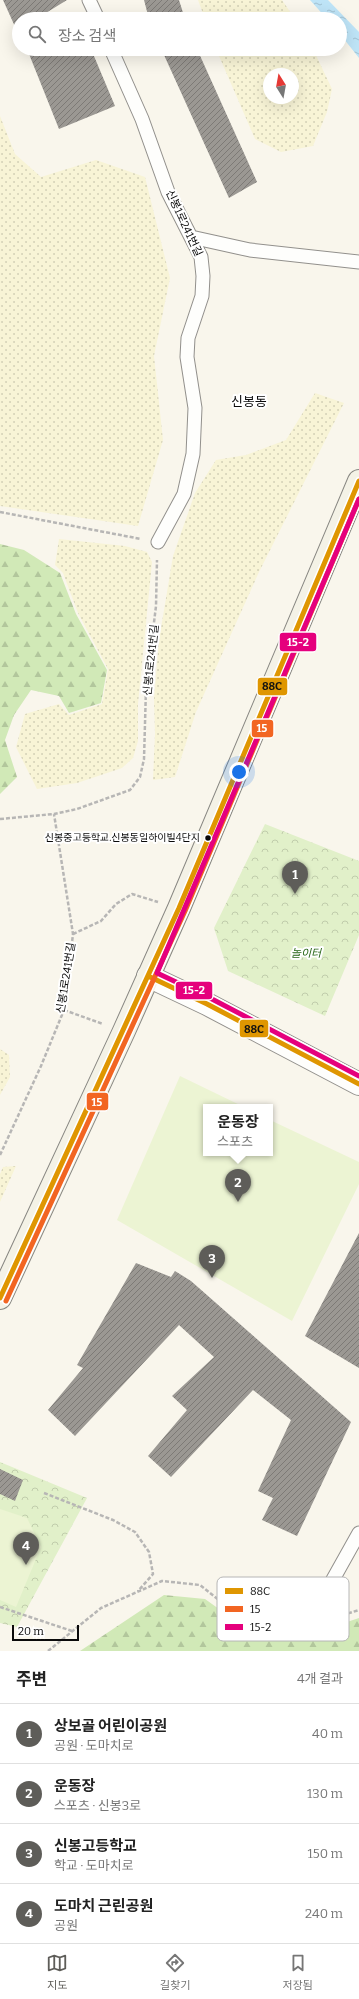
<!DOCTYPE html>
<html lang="ko">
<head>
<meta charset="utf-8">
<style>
	:root { --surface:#fff; --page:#f2f2f2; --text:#222; --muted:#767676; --line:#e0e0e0; --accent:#5e5d59 }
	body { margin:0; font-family:Bitter,"Noto Sans KR",serif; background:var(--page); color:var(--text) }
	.compass { position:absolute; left:263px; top:68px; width:36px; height:36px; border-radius:50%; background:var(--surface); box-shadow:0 4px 16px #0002; rotate:349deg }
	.scale { position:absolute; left:12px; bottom:10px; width:67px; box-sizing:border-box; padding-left:4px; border:2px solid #0a0a0a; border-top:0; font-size:11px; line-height:14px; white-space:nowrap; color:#0a0a0a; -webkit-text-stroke:3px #fff; paint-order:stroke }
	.you { position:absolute; left:239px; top:772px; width:14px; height:14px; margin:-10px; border:3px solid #fff; border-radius:50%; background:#1a73e8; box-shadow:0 0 0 6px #1a73e833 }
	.badge { display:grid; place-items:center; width:26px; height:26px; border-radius:50%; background:var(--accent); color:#fff; font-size:13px; font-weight:700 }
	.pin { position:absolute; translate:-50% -33px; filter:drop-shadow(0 1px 2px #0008) }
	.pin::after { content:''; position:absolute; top:21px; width:14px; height:12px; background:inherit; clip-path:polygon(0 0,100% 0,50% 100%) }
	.popup { position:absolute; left:203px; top:1104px; width:70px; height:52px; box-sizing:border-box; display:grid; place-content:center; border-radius:0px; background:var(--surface); filter:drop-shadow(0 1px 3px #0005); font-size:13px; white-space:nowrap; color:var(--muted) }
	.popup b { font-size:15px; color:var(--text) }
	.popup::after { content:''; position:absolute; left:50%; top:100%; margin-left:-8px; border:8px solid transparent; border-top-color:var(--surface) }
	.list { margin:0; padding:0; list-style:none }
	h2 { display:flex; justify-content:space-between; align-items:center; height:52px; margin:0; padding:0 16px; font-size:17px }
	h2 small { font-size:13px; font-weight:400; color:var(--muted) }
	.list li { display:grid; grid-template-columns:26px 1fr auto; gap:12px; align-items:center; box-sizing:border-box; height:60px; padding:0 16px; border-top:1px solid var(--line) }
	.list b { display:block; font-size:15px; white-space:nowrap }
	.list p { margin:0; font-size:13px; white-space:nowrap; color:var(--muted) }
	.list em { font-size:13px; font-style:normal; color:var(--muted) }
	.icon { flex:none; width:22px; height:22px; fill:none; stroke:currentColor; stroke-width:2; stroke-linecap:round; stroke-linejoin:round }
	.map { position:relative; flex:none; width:359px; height:1651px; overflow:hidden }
	.search { position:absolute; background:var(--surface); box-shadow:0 4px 16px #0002; left:12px; right:12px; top:12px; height:44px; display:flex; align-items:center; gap:10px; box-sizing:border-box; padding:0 14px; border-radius:22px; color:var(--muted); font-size:15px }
	.sheet { height:292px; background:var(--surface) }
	nav { display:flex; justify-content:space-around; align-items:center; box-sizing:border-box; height:56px; border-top:1px solid var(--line); background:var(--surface); font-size:11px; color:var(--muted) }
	nav a { display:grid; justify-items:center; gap:2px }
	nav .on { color:var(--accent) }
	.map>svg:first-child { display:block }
	.farmland { fill:url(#farmland-dots); fill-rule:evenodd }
	.forest { fill:url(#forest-firs) }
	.park { fill:url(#park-crowns) }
	.pitch { fill:#ecf4d3 }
	.water { fill:url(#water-ripples) }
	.building { fill:url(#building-hatch) }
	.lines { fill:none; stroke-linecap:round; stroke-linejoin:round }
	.service-casing { stroke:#92908c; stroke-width:15 }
	.tertiary-casing { stroke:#92908c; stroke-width:24 }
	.secondary-casing { stroke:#888782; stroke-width:24 }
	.path { stroke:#b7b6b5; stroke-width:2.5; stroke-dasharray:4 2; stroke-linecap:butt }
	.service { stroke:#fefefc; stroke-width:13 }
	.tertiary { stroke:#fefefc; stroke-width:22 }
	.secondary { stroke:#f4f2e6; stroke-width:22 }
	.bus-1-casing { stroke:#fff; stroke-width:8 }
	.bus-2-casing { stroke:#fff; stroke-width:8 }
	.bus-3-casing { stroke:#fff; stroke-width:8 }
	.bus-1 { stroke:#df9601; stroke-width:5 }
	.bus-2 { stroke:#f26522; stroke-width:5 }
	.bus-3 { stroke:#e5007d; stroke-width:5 }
	.bus-dot { fill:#0a0a0a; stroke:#fff; stroke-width:1.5 }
	.labels { text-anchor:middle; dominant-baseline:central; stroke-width:4; stroke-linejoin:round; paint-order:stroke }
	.bus-label { font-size:10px; fill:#0a0a0a; stroke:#fff; text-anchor:end }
	.street-label { font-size:11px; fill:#0a0a0a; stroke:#fff }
	.park-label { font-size:11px; font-style:italic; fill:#266516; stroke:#fff }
	.quarter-label { font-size:13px; fill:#0a0a0a; stroke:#fff }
	.key { fill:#fff; stroke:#b6b6b6; stroke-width:1 }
	.key-label { font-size:11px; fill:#0a0a0a }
	.line-badge { stroke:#fff; stroke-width:1.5 }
	.badge-label { font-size:11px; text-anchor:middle; font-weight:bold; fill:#fff }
	.pale-badge-label { font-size:11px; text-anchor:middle; font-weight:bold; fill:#111 }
</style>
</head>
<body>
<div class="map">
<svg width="359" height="1651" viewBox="0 0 359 1651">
	<defs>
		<pattern id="farmland-dots" width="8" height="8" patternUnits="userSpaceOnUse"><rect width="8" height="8" fill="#f8f4d6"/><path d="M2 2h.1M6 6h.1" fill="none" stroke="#d3d0b6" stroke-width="1.8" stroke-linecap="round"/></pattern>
		<pattern id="forest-firs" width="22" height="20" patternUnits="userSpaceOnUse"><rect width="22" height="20" fill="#d1e9b7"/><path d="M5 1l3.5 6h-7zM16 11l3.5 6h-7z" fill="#b2c69c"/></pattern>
		<pattern id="park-crowns" width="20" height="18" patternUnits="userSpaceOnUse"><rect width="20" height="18" fill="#e1f0c9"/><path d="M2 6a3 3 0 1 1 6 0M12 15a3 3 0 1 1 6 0" fill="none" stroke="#c0ccab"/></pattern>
		<pattern id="water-ripples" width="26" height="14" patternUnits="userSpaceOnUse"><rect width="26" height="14" fill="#bee4f7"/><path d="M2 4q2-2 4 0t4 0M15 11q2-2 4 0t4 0" fill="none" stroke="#a2c2d2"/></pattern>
		<pattern id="building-hatch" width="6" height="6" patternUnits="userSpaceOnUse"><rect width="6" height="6" fill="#9b9893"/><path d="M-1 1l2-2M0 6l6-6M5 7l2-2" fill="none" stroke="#7d7a76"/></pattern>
	</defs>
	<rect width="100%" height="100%" fill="#f9f6ec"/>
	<path class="farmland" d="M198 0H282L295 19H205Z
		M216 49H313L332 89 327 112 313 146 281 152 255 139ZM269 74H293V98H269Z
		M0 116 15 154 41 177 96 160 145 177 170 278 154 356 163 440 138 526 0 506Z
		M315 393 344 403 259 572 196 712 175 777 153 780 155 734 154 699 159 640 173 556 195 493 216 460 246 455 286 440Z
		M59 539 125 546 147 552 152 562 138 704V741L133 758 122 768 77 783 37 789 16 747 25 714 59 704 69 715 102 704 108 669 78 613 63 573 55 565Z
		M0 1049 9 1055 10 1077 0 1095Z
		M16 1166 0 1202V1174L3 1167Z"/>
	<path class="forest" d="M0 544 24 550 60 573 76 614 107 670 101 703 69 713 59 696 31 690 14 715 5 740 17 777 0 794Z
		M164 1595 205 1599 247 1629 267 1635 305 1636 359 1618V1651H80Z"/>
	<path class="park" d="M265 824 359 861V935L325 1016 228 971 214 928Z
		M0 1462 87 1498 17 1627 0 1623Z"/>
	<path class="pitch" d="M180 1076 244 1107H206V1153H270V1120L359 1162V1184L292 1321 117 1220Z
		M0 1509 27 1518 41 1547 16 1607 0 1600Z"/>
	<path class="water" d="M310 0H328L359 32V58L340 34V19H327Z"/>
	<path class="building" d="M3 0H67L36 19H19V29L17 31Z
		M144 0H179L185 19H149Z
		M27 49H91L115 106 59 129Z
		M158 49H197L257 182 229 198 164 55 160 56Z
		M359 1233V1368L305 1336Z
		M136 1263 171 1277 175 1271 191 1281 351 1422 297 1536 262 1520 273 1498 258 1491 291 1420 253 1390 171 1477 148 1456 187 1410 172 1396 214 1357 179 1325 75 1436 48 1410 83 1368 77 1365Z
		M0 1469 23 1480 15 1501 0 1494Z"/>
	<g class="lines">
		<defs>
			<path id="service" d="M89 0 98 19
				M111 49 142 119 168 192 201 257 203 276 202 296 188 338 187 357 195 408 193 454 184 494 158 542
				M191 237 250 250 359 262
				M331 1583 359 1533"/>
			<path id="tertiary" d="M148 976 207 1004 359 1084"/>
			<path id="secondary" d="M0 1298 124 1031 179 908 359 481"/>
		</defs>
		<use href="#service" class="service-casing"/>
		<use href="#tertiary" class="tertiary-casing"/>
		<use href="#secondary" class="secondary-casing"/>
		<path class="path" d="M0 512 141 539
			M0 819 54 814 77 809 130 790 140 777 144 759 146 688 156 606 157 560
			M73 934 101 921 116 904 132 894 158 902
			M64 1010 103 1024
			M0 1155 41 1066 64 1010 73 934 54 814
			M44 1493 113 1520 135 1532 149 1552 153 1574 138 1591
			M0 1607 72 1631
			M48 1651 101 1608 162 1581 200 1585 229 1608 261 1625 298 1629 359 1610"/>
		<use href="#service" class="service"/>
		<use href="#tertiary" class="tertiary"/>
		<use href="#secondary" class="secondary"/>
		<defs>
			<path id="bus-1" d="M148 976 207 1004 359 1084
				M0 1298 179 908 359 481"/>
			<path id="bus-2" d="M6 1301 185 911 359 499"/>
			<path id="bus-3" d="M359 499 157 973 210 998 359 1076"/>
		</defs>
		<use href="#bus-1" class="bus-1-casing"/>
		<use href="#bus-2" class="bus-2-casing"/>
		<use href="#bus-3" class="bus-3-casing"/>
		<use href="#bus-1" class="bus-1"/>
		<use href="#bus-2" class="bus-2"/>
		<use href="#bus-3" class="bus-3"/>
	</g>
	<circle class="bus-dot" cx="208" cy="838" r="3.5"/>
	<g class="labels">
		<g class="bus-label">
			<text x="200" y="838">신봉중고등학교.신봉동일하이빌4단지</text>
		</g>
		<g class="street-label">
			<text transform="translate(184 223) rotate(65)">신봉1로241번길</text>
			<text transform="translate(151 660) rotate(-84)">신봉1로241번길</text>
			<text transform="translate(66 978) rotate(-81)">신봉1로241번길</text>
		</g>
		<g class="park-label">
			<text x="306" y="953">놀이터</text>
		</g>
		<g class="quarter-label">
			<text x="249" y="401">신봉동</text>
		</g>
	</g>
	<rect x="217" y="1577" width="132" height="64" rx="6" class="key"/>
	<rect x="225" y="1588" width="18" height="6" fill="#df9601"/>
	<rect x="225" y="1606" width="18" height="6" fill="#f26522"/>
	<rect x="225" y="1624" width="18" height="6" fill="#e5007d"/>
	<g class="key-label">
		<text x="250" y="1595">88C</text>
		<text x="250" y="1613">15</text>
		<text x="250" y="1631">15-2</text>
	</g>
	<g class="line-badge">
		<rect x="279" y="632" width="38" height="20" rx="4" fill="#e5007d"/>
		<rect x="257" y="677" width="31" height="19" rx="4" fill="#df9601"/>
		<rect x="251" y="719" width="23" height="19" rx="4" fill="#f26522"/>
		<rect x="175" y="981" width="38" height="19" rx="4" fill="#e5007d"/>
		<rect x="239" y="1019" width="30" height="19" rx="4" fill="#df9601"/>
		<rect x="86" y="1092" width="23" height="19" rx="4" fill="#f26522"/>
	</g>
	<g class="badge-label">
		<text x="298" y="646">15-2</text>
		<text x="262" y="732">15</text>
		<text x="194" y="994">15-2</text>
		<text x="97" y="1106">15</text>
	</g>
	<g class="pale-badge-label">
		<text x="272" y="690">88C</text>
		<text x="254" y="1033">88C</text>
	</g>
</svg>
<svg class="compass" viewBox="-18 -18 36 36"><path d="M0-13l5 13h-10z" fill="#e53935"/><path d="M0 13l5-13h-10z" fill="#767676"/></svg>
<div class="scale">20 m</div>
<div class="you"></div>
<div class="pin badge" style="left:295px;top:894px">1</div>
<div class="pin badge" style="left:238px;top:1202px">2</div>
<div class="popup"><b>운동장</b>스포츠</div>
<div class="pin badge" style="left:212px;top:1278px">3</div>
<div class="pin badge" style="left:26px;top:1565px">4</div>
<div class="search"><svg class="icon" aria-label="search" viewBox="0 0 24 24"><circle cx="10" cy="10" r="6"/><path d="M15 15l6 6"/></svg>장소 검색</div>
</div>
<section class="sheet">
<h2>주변<small>4개 결과</small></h2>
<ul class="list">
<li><span class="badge">1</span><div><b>상보골 어린이공원</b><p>공원 · 도마치로</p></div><em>40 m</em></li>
<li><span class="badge">2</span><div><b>운동장</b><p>스포츠 · 신봉3로</p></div><em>130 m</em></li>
<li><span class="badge">3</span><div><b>신봉고등학교</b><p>학교 · 도마치로</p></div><em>150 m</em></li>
<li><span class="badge">4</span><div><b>도마치 근린공원</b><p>공원</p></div><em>240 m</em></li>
</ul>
</section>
<nav>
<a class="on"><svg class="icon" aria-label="map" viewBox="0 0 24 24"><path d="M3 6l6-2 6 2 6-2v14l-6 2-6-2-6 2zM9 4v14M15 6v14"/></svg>지도</a>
<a><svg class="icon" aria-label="directions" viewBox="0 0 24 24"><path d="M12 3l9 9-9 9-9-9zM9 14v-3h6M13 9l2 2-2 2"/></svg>길찾기</a>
<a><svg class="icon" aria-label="saved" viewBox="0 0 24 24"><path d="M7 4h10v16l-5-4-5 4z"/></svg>저장됨</a>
</nav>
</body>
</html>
